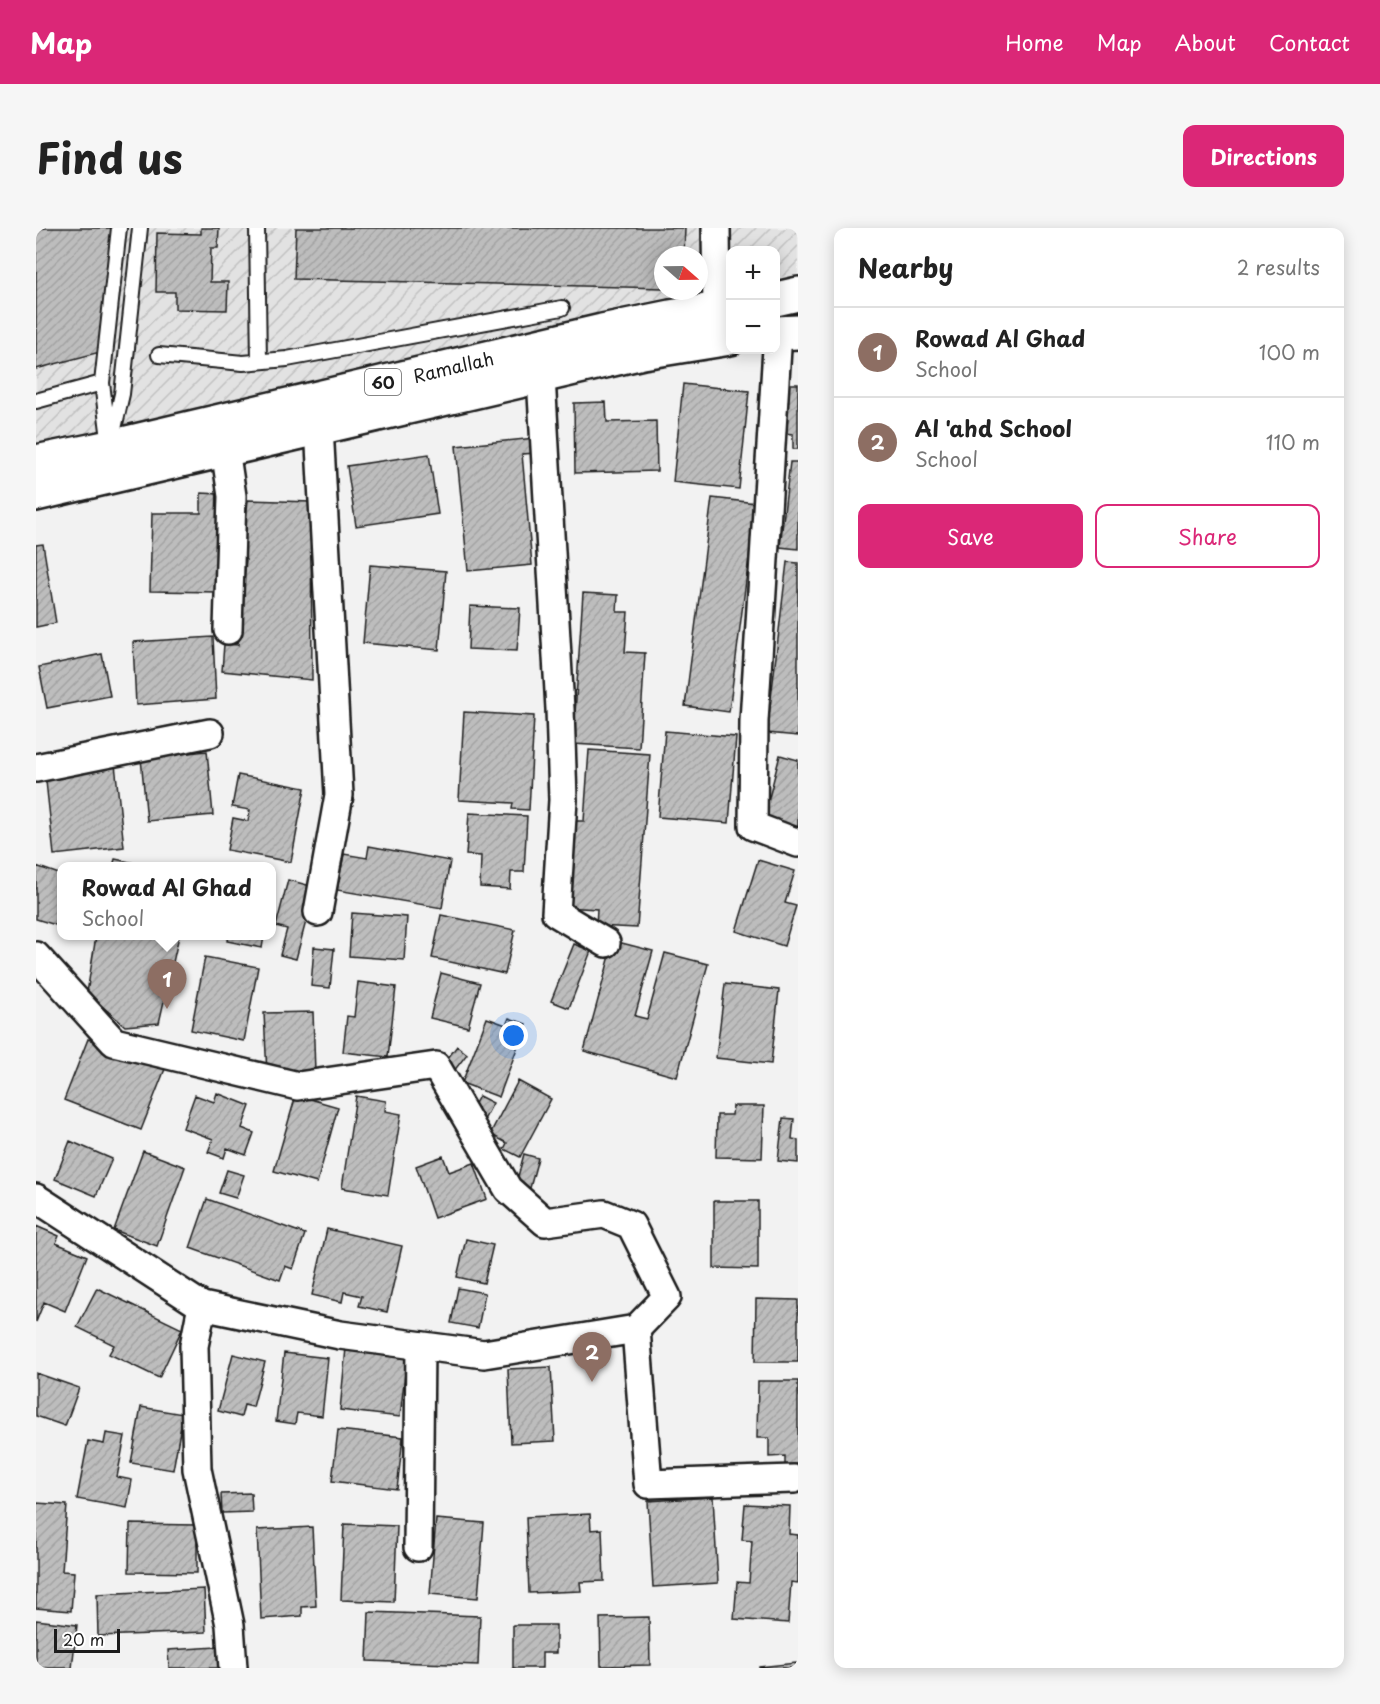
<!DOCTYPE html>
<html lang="en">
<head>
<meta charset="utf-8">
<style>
	:root { --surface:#fff; --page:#f6f6f6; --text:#222; --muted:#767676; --line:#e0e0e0; --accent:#db2777 }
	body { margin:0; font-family:"Playpen Sans",sans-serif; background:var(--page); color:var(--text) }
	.controls { position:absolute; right:18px; top:18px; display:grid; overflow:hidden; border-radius:12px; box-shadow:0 3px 15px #0003 }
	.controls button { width:54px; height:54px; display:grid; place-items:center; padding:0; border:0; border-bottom:2px solid var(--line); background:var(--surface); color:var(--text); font:30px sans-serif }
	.compass { position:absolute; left:618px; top:18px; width:54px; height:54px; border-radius:50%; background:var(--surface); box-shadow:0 3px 15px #0003; rotate:110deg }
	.scale { position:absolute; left:18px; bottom:15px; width:66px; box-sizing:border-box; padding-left:6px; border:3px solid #1c1c1c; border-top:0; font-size:16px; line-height:21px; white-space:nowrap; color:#1c1c1c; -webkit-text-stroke:4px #fff; paint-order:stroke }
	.you { position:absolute; left:478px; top:808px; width:21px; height:21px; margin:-15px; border:4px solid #fff; border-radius:50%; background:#1a73e8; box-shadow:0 0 0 9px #1a73e833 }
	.badge { display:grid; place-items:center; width:39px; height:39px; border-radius:50%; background:var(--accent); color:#fff; font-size:20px; font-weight:700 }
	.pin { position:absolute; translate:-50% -50px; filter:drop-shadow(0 2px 3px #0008) }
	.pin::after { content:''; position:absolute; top:32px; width:21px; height:18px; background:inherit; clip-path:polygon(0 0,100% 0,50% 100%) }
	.popup { position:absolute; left:21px; top:634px; width:219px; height:78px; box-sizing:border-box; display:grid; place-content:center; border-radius:12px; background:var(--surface); filter:drop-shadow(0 2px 4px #0005); font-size:20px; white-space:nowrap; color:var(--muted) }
	.popup b { font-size:22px; color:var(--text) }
	.popup::after { content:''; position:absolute; left:50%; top:100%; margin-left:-12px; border:12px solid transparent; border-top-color:var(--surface) }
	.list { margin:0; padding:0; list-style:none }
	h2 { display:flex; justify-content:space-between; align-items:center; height:78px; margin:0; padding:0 24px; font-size:26px }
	h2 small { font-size:20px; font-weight:400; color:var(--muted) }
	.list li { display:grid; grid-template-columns:39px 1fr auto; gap:18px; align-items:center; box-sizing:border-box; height:90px; padding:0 24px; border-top:2px solid var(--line) }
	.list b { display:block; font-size:22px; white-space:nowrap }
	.list p { margin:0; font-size:20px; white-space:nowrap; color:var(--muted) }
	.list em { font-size:20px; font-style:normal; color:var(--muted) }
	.actions { display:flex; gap:12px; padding:18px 24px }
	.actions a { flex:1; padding:14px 0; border:2px solid var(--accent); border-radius:12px; text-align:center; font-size:21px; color:var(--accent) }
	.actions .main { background:var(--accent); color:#fff }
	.map { position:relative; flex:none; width:762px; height:1440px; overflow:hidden; border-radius:12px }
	header { display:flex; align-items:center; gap:36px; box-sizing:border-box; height:84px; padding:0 30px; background:var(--accent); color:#fff }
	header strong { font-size:28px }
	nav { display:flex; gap:33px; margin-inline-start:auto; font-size:21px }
	.intro { display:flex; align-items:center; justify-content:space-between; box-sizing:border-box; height:144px; padding:0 36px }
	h1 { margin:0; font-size:42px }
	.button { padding:15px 27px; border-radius:12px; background:var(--accent); color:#fff; font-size:21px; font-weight:700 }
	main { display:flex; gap:36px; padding:0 36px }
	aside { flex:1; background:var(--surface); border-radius:12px; box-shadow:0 3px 15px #0003 }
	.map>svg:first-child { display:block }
	.industrial { fill:url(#industrial-furrows); fill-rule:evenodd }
	.building { fill:url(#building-hatch); stroke:#1c1c1c; stroke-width:1.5 }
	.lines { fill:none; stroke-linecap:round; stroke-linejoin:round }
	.lane-casing { stroke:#1c1c1c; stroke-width:18 }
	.street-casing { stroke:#1c1c1c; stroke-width:32 }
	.secondary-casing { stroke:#1c1c1c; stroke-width:38 }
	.highway-casing { stroke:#1c1c1c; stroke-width:38 }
	.lane { stroke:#fff; stroke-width:14 }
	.street { stroke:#fff; stroke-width:27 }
	.secondary { stroke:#fff; stroke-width:33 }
	.highway { stroke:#fff; stroke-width:33 }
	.labels { text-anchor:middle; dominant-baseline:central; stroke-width:4.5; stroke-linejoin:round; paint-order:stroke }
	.shield { fill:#fff; stroke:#606060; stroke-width:1.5 }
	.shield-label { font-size:16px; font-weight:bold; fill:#1c1c1c }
	.street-label { font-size:18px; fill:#1c1c1c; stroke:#fff }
</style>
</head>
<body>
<header>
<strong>Map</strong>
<nav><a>Home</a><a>Map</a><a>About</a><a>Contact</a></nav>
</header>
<div class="intro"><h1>Find us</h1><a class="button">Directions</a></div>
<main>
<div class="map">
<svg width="762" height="1440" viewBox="0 0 762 1440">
	<defs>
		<pattern id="industrial-furrows" width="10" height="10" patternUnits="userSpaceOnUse" patternTransform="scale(1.5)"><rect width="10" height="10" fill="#e2e2e2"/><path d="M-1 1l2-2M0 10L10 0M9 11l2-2" fill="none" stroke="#c1c1c1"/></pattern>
		<pattern id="building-hatch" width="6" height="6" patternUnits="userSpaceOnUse" patternTransform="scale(1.5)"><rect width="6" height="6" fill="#bdbdbd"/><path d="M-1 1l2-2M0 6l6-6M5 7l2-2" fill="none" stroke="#a2a2a2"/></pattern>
	</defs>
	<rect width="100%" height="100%" fill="#f2f2f2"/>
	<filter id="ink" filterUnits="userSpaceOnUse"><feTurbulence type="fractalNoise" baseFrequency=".0167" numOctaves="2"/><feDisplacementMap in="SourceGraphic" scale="12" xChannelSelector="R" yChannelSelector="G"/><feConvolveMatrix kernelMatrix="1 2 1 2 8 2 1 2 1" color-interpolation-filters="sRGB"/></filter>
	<g filter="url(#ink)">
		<path class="industrial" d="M0 0H762V46L740 50V22H694V58L592 77 45 215 0 224ZM627 27H663V63H627Z"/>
		<path class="building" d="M0 0H78L64 124 0 141Z
			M165 0H183L182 20H175L174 54H192L191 82 139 81V64H120L121 5 165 6Z
			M260 0H649L648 27H627V60L258 51Z
			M647 156 713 163 703 261 637 254Z
			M748 156H762V221H757V206L747 205Z
			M570 174 571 194 620 193 621 243 539 245 538 175Z
			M499 210 501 225 486 226 496 337 432 343 420 218Z
			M393 226 402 286 320 298 311 238Z
			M754 234H762V321L744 319Z
			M165 265 184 266 182 364 114 363 116 285H165Z
			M676 270 720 275 693 484 649 478Z
			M212 272 275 274 276 452 186 443 188 416 202 417 210 332H206Z
			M7 316 20 395 0 399V317Z
			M751 334 762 335V508L731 505Z
			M334 337 410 343 403 422 327 415Z
			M547 365 582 367 581 384H592L589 424 609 425 603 520 537 516Z
			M434 378 484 380 481 423 432 421Z
			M177 409 180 471 100 477 97 414Z
			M66 426 74 468 11 480 3 439Z
			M428 484 498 488 493 582 476 581 477 575 423 572Z
			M629 503 700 509 693 595 622 589Z
			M553 522 614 526 601 700 560 698 561 681 529 679 535 593H548Z
			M171 523 177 587 111 593 105 530Z
			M744 527 762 532V610L725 601Z
			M79 536 88 619 18 627 9 544Z
			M202 547 269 560 255 634 191 622 197 590 212 593 214 582 196 579Z
			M433 585 491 588 488 644H475L474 661 444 659 445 628 430 627Z
			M333 618 414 633 406 680 301 662 308 626 331 630Z
			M79 631 113 638H77Z
			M722 632 759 643 749 675 760 678 748 718 700 703Z
			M0 638 26 647V699L0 691Z
			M252 652 279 659 260 731 244 727 251 701 240 698Z
			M316 685 371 689 368 732 313 728Z
			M405 687 479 702 469 746 396 730Z
			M60 708H143L123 795 89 798 51 765Z
			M192 708H228L226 720 191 713Z
			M578 713 617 723 599 788 611 791 629 725 672 736 641 849 548 823Z
			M538 716 555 723 533 780 515 773Z
			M278 719 298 721 294 760 275 758Z
			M169 729 222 739 208 813 155 802Z
			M405 745 444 755 432 799 394 790Z
			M322 754 360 759 352 829 307 824 311 788 318 789Z
			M689 756 743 762 735 836 680 830Z
			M277 784 279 844 231 846 228 785Z
			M451 790 470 797 473 790 490 796 463 869 426 855Z
			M52 811 129 841 105 902 28 872Z
			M421 818 431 826 418 843 408 835Z
			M482 853 515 871 484 929 468 921 471 915 454 906Z
			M181 865 214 878 206 900 218 905 210 927 191 920 188 930 172 924 177 911 147 900 159 867 178 874Z
			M260 867 302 879 281 955 238 943Z
			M320 868 350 873 349 883 365 886 352 967 306 960Z
			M443 868 457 875 448 892 434 885Z
			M697 878H728L726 930 680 929 681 887H696Z
			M747 890 758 891 756 911 762 912V935L742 933Z
			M34 913 76 931 60 968 19 951Z
			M107 923 149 939 121 1018 78 1002Z
			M488 926 502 930 494 960 480 956Z
			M407 928 413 944 438 935 451 971 398 990 380 938Z
			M191 942 208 947 200 970 183 965Z
			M171 971 269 1006 257 1041 249 1038 244 1052 154 1020Z
			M678 973H722V1041L678 1040Z
			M0 998 23 1008 20 1015 51 1028 29 1083 8 1074 0 1094Z
			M291 1001 366 1018 351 1084 323 1078 326 1068 308 1064 306 1074 276 1067Z
			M430 1011 457 1017 448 1055 421 1049Z
			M61 1060 146 1101 123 1150 73 1126 78 1117 41 1099Z
			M422 1060 449 1065 442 1100 415 1095Z
			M720 1071 762 1072V1134H719Z
			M310 1120 371 1127 364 1189 304 1182Z
			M248 1125 292 1130 286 1188 261 1185 259 1196 240 1193Z
			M197 1126 229 1134 217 1179 208 1177 205 1189 182 1183Z
			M515 1139 519 1213 475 1215 472 1141Z
			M0 1145 43 1160 29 1198 0 1188Z
			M722 1153H762V1240H749V1228L733 1229V1210H721Z
			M105 1179 147 1186 137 1242 95 1235Z
			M302 1202 367 1209 361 1261 296 1253Z
			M70 1205 89 1208 81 1249 96 1252 91 1280 41 1271 52 1213 68 1216Z
			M215 1265 216 1284 186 1285 185 1266Z
			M677 1269 682 1355 617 1359 612 1273Z
			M0 1275 31 1277 26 1343 38 1344 35 1383 0 1380Z
			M709 1276 754 1278 753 1306 762 1307V1355L755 1354 752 1395 698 1391 701 1354 713 1355 716 1313 706 1312Z
			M554 1286 555 1302 566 1301 568 1353 544 1354 545 1363 493 1365 490 1289Z
			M400 1291 448 1295 442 1370 394 1366Z
			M94 1296 161 1297V1345L93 1344Z
			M308 1296 361 1298 358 1374 305 1372Z
			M276 1299 280 1378 266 1379V1388L225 1391 221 1302Z
			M168 1361 170 1404 62 1408 61 1366Z
			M333 1384 444 1388 442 1437 331 1433Z
			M613 1389 614 1437 565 1438 564 1390Z
			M0 1392 41 1397 36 1440H0Z
			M477 1397H520V1425H506V1440H477Z
			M181 1419 182 1440H133L132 1422Z
			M760 1435V1440H723V1439Z"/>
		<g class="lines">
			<defs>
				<path id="lane" d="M221 0 223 133
					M123 127 207 135 251 131 526 80
					M0 173 66 155
					M73 211 66 155 83 0
					M74 218 86 166 104 0"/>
				<path id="street" d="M680 0 681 82
					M742 104 718 493 717 598 762 615
					M505 149 524 481 527 572 520 685 570 715
					M189 221 196 268 192 402
					M0 540 174 505
					M282 684 303 567 283 199
					M0 728 78 814 262 858 400 838 472 961 509 994 568 986 595 997 631 1069 600 1101 448 1126 304 1107 166 1078 0 970
					M166 1078 158 1118 161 1241 194 1397 197 1440
					M600 1101 612 1256 758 1251
					M382 1319 384 1118"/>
				<path id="secondary" d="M740 105 762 104
					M0 266 607 124 694 110"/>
				<g id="highway">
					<path d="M740 71 762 66"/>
					<path id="s1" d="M0 234 74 219 566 103 634 89 694 79"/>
				</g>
			</defs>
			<use href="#lane" class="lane-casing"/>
			<use href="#street" class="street-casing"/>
			<use href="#secondary" class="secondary-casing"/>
			<use href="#highway" class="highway-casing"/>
			<use href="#lane" class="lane"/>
			<use href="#street" class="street"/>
			<use href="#secondary" class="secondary"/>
			<use href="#highway" class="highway"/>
		</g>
	</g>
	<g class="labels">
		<rect class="shield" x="329" y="141" width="36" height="26" rx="4.5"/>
		<g class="shield-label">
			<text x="347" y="154">60</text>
		</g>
		<g class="street-label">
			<text stroke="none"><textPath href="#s1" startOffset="428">Ramallah</textPath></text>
		</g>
	</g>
</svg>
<div class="controls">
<button>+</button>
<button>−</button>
</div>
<svg class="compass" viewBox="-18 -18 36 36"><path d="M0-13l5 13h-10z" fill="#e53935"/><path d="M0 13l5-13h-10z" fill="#767676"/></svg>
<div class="scale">20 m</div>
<div class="you"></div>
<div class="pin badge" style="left:131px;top:781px;background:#8d6e63">1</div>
<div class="popup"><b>Rowad Al Ghad</b>School</div>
<div class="pin badge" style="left:556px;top:1154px;background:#8d6e63">2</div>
</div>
<aside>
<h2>Nearby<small>2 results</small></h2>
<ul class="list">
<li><span class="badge" style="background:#8d6e63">1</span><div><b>Rowad Al Ghad</b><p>School</p></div><em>100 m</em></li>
<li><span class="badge" style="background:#8d6e63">2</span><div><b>Al 'ahd School</b><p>School</p></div><em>110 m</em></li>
</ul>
<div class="actions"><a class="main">Save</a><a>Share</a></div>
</aside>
</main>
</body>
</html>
